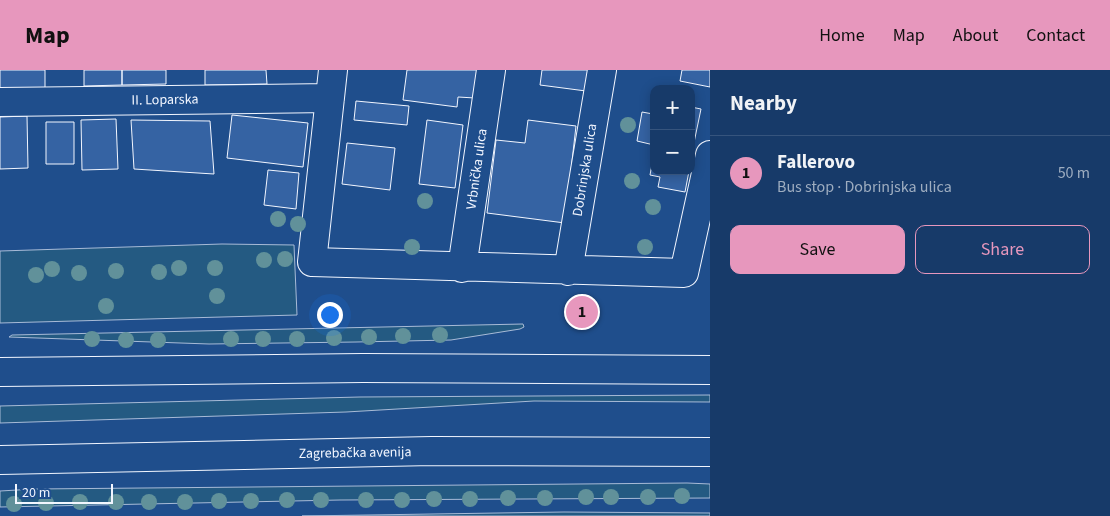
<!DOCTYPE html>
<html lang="en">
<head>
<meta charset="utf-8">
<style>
	:root { --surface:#173a69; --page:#20416f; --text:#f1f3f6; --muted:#9eadc0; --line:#36547d; --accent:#e797bd }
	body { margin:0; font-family:"Source Sans 3",sans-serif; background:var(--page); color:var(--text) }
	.controls { position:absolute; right:15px; top:15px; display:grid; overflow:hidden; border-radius:10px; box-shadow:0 2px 12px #0003 }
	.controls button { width:45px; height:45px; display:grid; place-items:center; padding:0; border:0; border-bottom:1px solid var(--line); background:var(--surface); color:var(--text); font:25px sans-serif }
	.scale { position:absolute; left:15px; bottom:12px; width:98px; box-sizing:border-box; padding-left:5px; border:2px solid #f2f6ff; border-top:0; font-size:14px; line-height:18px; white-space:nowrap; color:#f2f6ff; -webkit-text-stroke:4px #1f4e8c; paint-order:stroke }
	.you { position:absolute; left:329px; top:244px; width:18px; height:18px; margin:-12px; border:4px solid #fff; border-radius:50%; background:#1a73e8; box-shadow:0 0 0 8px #1a73e833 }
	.badge { display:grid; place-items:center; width:32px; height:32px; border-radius:50%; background:var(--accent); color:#111; font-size:16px; font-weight:700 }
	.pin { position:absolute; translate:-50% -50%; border:2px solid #fff; box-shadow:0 1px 5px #0006 }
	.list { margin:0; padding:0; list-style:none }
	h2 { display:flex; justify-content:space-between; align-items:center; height:65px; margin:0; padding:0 20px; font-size:21px }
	h2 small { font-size:16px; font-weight:400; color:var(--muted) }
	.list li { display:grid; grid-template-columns:32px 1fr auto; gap:15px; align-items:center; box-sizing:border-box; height:75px; padding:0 20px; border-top:1px solid var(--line) }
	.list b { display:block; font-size:19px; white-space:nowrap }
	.list p { margin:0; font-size:16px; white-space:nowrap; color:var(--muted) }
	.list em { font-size:16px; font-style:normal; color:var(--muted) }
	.actions { display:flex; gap:10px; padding:15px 20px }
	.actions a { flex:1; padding:11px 0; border:1px solid var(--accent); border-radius:10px; text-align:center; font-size:18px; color:var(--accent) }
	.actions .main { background:var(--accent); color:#111 }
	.map { position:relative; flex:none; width:710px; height:446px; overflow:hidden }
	header { display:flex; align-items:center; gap:30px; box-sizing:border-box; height:70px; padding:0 25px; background:var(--accent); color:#111 }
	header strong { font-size:24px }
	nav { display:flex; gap:28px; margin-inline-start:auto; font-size:18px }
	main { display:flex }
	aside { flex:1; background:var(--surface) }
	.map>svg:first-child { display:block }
	.green { fill:#245a82; stroke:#a8bbd7 }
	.building { fill:#3563a3; stroke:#f2f6ff }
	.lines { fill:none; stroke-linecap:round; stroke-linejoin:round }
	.minor-casing { stroke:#f2f6ff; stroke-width:30 }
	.secondary-casing { stroke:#f2f6ff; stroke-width:30 }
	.minor { stroke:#1f4e8c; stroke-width:28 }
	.secondary { stroke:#1f4e8c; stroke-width:28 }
	.tree { fill:#61919a }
	.labels { text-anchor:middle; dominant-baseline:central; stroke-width:4; stroke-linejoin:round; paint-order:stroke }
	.street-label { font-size:14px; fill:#f2f6ff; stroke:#1f4e8c }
</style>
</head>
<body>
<header>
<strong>Map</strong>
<nav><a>Home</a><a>Map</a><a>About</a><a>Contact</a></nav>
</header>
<main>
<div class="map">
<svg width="710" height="446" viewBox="0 0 710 446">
	<rect width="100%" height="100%" fill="#1f4e8c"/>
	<path class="green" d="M222 174 294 175 297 245 0 253V181Z
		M523 254 524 257 520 259 451 270 356 272 209 274 9 267 12 265Z
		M710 325V332L534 331 346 342 0 353V336L360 327Z
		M687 413 710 414V428L340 430 0 437V421L35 419Z
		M564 442 710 443V446H302Z"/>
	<path class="building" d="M0 0H45V18L0 19Z
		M84 0H122V15L84 16Z
		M122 0H166V14L122 15Z
		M205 0H266L267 14 205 15Z
		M407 0H478L475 28 458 27 457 37 403 30Z
		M542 0H588L586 21 540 15Z
		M682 0H710V17L680 11Z
		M356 31 409 36 407 55 354 50Z
		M691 37 701 39 691 87Z
		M654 39V75L637 71 642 42 653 44Z
		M232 45 308 53 303 97 227 88Z
		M27 46 28 98 0 99V47Z
		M116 49 118 99 82 100 81 50Z
		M131 50 210 51 214 104 134 99Z
		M427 50 463 55 455 118 419 114Z
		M528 50 576 56 565 153 487 143 496 70 525 73Z
		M46 52H74V94H46Z
		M347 73 395 78 390 120 342 114Z
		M654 83V101H689L685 122 658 117 660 107 650 105Z
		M268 100 299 103 296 139 264 135Z"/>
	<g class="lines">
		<defs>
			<path id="minor" d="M333 0 312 192 684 203 710 85
				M0 32 330 28
				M462 198 491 0
				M568 201 602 0"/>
			<path id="secondary" d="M0 302 363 298 710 300
				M0 390 432 381 710 382"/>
		</defs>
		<use href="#minor" class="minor-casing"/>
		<use href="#secondary" class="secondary-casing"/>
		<use href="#minor" class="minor"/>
		<use href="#secondary" class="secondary"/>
	</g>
	<g class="tree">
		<circle cx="628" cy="55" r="8"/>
		<circle cx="632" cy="111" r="8"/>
		<circle cx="425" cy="131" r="8"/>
		<circle cx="653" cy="137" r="8"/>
		<circle cx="278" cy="149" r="8"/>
		<circle cx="298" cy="154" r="8"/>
		<circle cx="412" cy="177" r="8"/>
		<circle cx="645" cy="177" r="8"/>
		<circle cx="285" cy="189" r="8"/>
		<circle cx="264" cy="190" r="8"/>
		<circle cx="179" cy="198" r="8"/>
		<circle cx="215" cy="198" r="8"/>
		<circle cx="52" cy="199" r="8"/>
		<circle cx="116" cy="201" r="8"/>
		<circle cx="159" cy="202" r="8"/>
		<circle cx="79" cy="203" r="8"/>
		<circle cx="36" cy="205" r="8"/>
		<circle cx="217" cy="226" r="8"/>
		<circle cx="106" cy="236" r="8"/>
		<circle cx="440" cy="265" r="8"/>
		<circle cx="403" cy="266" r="8"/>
		<circle cx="369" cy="267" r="8"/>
		<circle cx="334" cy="268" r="8"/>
		<circle cx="92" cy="269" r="8"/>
		<circle cx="231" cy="269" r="8"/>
		<circle cx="263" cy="269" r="8"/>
		<circle cx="297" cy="269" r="8"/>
		<circle cx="126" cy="270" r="8"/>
		<circle cx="158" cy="270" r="8"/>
		<circle cx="682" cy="426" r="8"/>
		<circle cx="586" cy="427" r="8"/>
		<circle cx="611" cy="427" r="8"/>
		<circle cx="648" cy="427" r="8"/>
		<circle cx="508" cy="428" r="8"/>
		<circle cx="545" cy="428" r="8"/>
		<circle cx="434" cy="429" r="8"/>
		<circle cx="470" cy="429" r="8"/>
		<circle cx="287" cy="430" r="8"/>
		<circle cx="321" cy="430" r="8"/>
		<circle cx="366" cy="430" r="8"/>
		<circle cx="402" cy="430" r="8"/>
		<circle cx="219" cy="431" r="8"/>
		<circle cx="251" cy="431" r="8"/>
		<circle cx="80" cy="432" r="8"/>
		<circle cx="116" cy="432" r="8"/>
		<circle cx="149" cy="432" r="8"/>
		<circle cx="185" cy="432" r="8"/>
		<circle cx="46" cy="433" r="8"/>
		<circle cx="14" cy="434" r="8"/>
	</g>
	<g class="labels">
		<g class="street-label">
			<text transform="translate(165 30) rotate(-1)">II. Loparska</text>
			<text transform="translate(477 99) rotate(-82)">Vrbnička ulica</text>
			<text transform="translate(585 100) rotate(-81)">Dobrinjska ulica</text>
			<text transform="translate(355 383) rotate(-1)">Zagrebačka avenija</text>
		</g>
	</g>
</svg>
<div class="controls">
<button>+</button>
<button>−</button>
</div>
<div class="scale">20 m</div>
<div class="you"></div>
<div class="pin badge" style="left:582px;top:242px">1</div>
</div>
<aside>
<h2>Nearby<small></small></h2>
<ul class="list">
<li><span class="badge">1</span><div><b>Fallerovo</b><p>Bus stop · Dobrinjska ulica</p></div><em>50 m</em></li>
</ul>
<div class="actions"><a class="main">Save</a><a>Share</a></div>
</aside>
</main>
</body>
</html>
